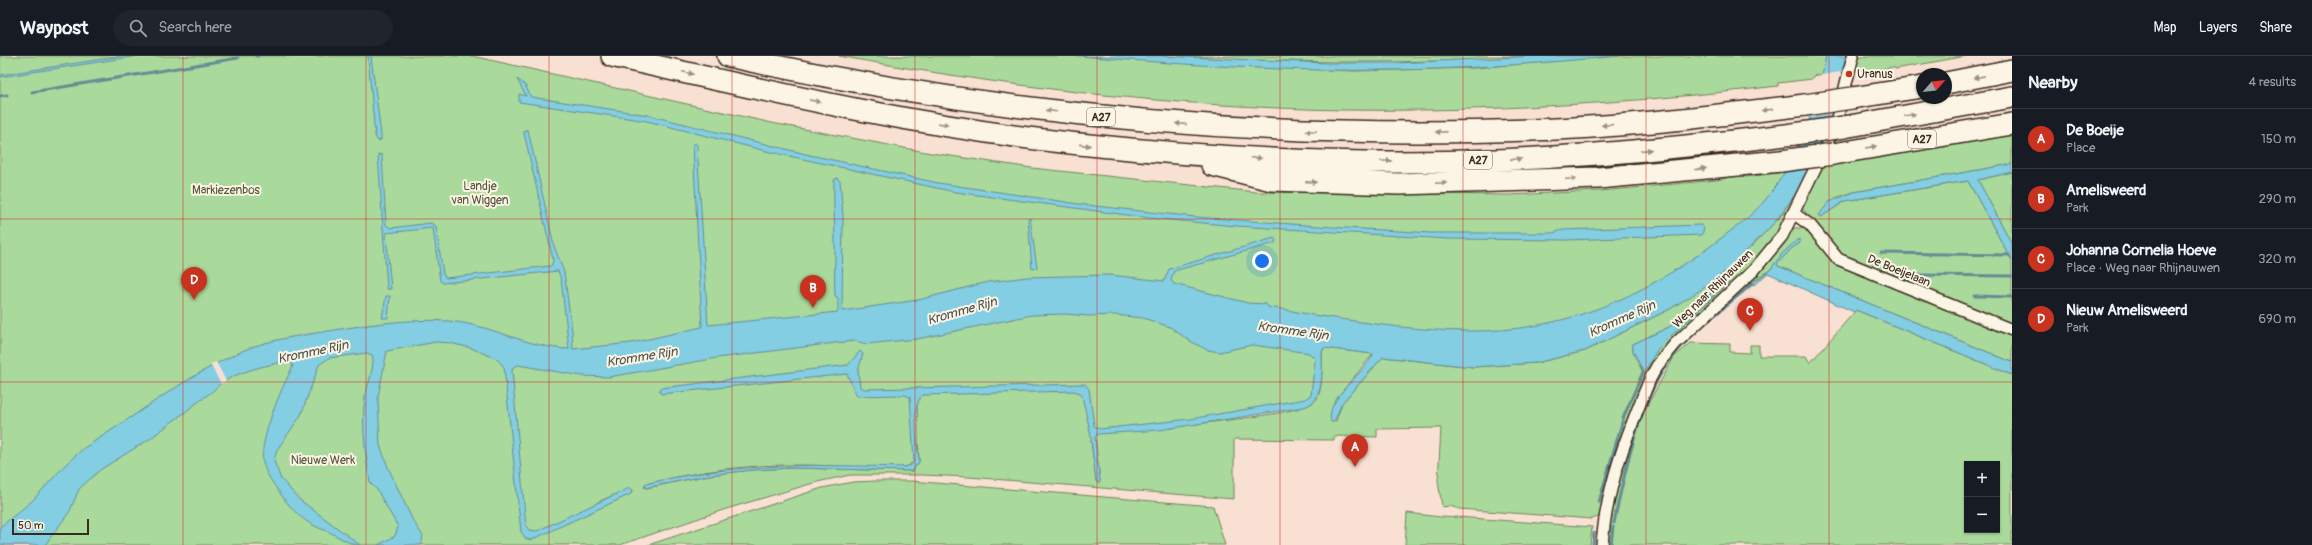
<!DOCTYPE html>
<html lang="en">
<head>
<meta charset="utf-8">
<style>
	:root { --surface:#171b24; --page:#20242c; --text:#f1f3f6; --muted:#9ea1a6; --line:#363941; --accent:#c8321e }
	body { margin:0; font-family:Pangolin,sans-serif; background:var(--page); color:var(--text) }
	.controls { position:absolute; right:12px; bottom:12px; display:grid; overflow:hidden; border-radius:0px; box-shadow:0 1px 3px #0004 }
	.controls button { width:36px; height:36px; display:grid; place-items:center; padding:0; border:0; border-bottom:1px solid var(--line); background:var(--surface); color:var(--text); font:20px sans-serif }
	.compass { position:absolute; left:1916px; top:12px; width:36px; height:36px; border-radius:50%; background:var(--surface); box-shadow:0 1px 3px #0004; rotate:62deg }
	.scale { position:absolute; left:12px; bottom:10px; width:77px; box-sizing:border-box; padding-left:4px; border:2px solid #3b2a1e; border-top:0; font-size:11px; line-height:14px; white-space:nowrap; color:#3b2a1e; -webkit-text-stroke:3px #fcf5e5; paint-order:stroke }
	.you { position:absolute; left:1262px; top:205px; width:14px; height:14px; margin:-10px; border:3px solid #fff; border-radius:50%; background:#1a73e8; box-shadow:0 0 0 6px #1a73e833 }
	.badge { display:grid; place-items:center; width:26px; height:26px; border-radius:50%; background:var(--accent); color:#fff; font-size:13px; font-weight:700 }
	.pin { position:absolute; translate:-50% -33px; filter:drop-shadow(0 1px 2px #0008) }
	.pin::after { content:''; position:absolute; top:21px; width:14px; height:12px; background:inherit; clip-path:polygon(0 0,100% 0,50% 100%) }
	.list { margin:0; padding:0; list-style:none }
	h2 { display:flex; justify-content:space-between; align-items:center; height:52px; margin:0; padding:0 16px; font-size:17px }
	h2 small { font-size:13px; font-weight:400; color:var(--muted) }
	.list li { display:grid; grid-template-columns:26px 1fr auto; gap:12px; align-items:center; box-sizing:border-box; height:60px; padding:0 16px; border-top:1px solid var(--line) }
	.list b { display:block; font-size:15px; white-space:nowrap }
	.list p { margin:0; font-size:13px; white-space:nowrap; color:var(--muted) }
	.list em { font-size:13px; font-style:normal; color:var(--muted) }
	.icon { flex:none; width:22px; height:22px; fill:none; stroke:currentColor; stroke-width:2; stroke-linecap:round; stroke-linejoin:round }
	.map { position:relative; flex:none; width:2012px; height:489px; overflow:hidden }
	header { display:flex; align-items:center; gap:24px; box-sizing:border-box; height:56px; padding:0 20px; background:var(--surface); border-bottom:1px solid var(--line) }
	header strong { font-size:19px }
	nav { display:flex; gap:22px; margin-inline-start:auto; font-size:14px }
	.search { width:280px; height:36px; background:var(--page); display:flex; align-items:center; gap:10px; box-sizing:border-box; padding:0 14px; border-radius:22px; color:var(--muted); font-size:15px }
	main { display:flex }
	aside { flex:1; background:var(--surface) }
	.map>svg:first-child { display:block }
	.green { fill:#a9da9b; stroke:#72825c; fill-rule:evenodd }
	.water { fill:#83cee3; stroke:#668c94 }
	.pier { fill:#f8e1d3 }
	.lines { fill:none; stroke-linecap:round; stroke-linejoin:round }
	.stream { stroke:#668c94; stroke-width:3 }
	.street-casing { stroke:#3b2a1e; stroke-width:14 }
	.highway-casing { stroke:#3b2a1e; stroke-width:24 }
	.street { stroke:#fcf5e5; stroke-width:11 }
	.highway { stroke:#fcf5e5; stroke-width:21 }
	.highway-bridge-casing { stroke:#3b2a1e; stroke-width:24; stroke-linecap:butt }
	.highway-bridge { stroke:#fcf5e5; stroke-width:21 }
	.oneway { fill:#9c9082 }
	.grid { fill:none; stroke:#d62828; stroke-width:1; stroke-opacity:0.55 }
	.poi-dot { fill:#c8321e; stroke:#fcf5e5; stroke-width:1.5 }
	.labels { text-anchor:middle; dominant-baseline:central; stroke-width:4; stroke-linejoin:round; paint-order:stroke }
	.shield { fill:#fcf5e5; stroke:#75675a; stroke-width:1 }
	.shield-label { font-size:11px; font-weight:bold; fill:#3b2a1e }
	.poi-label { font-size:12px; fill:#3b2a1e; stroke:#fcf5e5; text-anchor:start }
	.park-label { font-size:12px; fill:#56563d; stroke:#fcf5e5 }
	.street-label { font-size:12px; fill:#3b2a1e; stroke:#fcf5e5 }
	.water-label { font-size:13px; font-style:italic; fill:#4d534f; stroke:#fcf5e5 }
</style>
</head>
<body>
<header>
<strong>Waypost</strong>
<div class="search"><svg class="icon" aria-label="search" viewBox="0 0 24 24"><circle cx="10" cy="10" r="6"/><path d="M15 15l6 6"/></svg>Search here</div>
<nav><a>Map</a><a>Layers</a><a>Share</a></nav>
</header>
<main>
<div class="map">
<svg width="2012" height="489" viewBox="0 0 2012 489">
	<rect width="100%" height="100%" fill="#f8e1d3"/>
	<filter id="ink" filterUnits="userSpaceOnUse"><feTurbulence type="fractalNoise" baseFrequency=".025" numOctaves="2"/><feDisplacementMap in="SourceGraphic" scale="8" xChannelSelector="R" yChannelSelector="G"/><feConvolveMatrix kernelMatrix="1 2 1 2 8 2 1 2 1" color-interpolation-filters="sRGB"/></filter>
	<g filter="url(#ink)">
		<path class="green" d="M0 0H472L772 67 931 97 1032 112 1256 136 1508 139 1601 135 1717 124 1740 119 1746 121 1792 115 1788 124 1755 165 1718 198 1663 235 1589 270 1491 289 1385 281 1322 273 1313 344 1190 369C1212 365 1306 358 1316 344 1323 336 1322 307 1322 296L1324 292 1373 298 1341 337 1332 354 1331 364 1333 366 1336 365 1342 347 1383 301 1473 311 1536 307 1585 295 1670 253 1730 212 1779 162 1814 111C1796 144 1782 179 1756 207 1723 243 1679 269 1653 312 1627 353 1613 412 1601 460L1592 463 1459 453 1450 450 1442 451 1438 425 1441 372 1377 373V381L1334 380V384L1234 383V443L969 421 923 419H850L817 426 726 453 620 489H0ZM1727 224 1728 227 1670 281 1657 294 1643 317 1633 295V288L1669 271ZM917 346 919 406 912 415 792 412 752 414 709 419 647 432 644 431 646 428C697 415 750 408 803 409 838 409 873 414 907 411L914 405 912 347ZM1095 384 1100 425 1098 427 1096 425 1091 385ZM630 432 633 434 632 437 599 452 598 446Z
			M839 0H1082L1241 11 1355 15 1474 12 1619 0H1704L1705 2 1707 0H1826L1823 18 1813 20 1812 23 1778 27V30C1634 47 1489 56 1343 54 1174 51 1005 31 839 0Z
			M1162 0H1537C1412 9 1287 7 1162 0Z
			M1855 0H1967L1895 13 1894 11 1860 17V13L1852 14Z
			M2012 76V108L1854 136 1835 142 1819 159 1821 161 1845 145 1968 125 2012 205V270L1843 202 1802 152V148L1820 110Z
			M2012 116V188L1978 124Z
			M1794 172H1803L1808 174 1834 205 2012 278V306L1778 210 1777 208 1792 192 1800 187 1799 183 1783 197 1770 214 1747 229V225Z
			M1856 254 2012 319V489H1605L1609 454 1636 366 1643 357 1674 301 1691 287 1730 288V296L1750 297V289H1759V300H1806L1810 307ZM1967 408H1997V474H1967Z
			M875 425H911L1213 450 1225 489H648L822 432 853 426Z
			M1407 457C1420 458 1447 463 1457 461L1592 471 1590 489H1405Z"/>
		<path class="water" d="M122 0H138L0 21V19Z
			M368 0H371L381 79V84L378 85 375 80Z
			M1082 0H1162L1328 7H1397L1537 0H1619C1544 7 1469 13 1393 14 1289 16 1185 9 1082 0Z
			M1826 0H1848L1840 38 1825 84 1801 131 1774 167 1730 212 1707 230 1670 253 1585 295 1536 307 1473 311 1383 301 1342 347 1334 366H1331C1324 342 1367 316 1373 298L1324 292 1322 296C1322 315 1325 345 1304 351L1160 374 1098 378 1095 381 1100 426 1098 427 1096 425 1090 375 1082 340 1080 337 1074 335 923 339C910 347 918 392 919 406L912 415 792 412 752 414 709 419 645 432 646 428C732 406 817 409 905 411L911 409 914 405 910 341 905 339 857 340 847 318 661 338 659 335 661 332 848 309 860 295 863 298 858 315 860 331 865 333 1085 328 1089 333 1094 370 1100 373 1190 363 1305 343 1311 339 1315 303 1309 297 1252 289 1220 296 1207 294 1190 285 1170 271 1143 262 1114 259 1089 260 1065 258 1032 259 917 283 866 288 855 285 835 287 717 302 609 321 582 320 518 309 513 311 512 315 526 470 529 474 537 475 629 432 633 434 631 438 531 484 526 483 521 476 504 311 497 303 471 292 450 287 436 286 387 295 378 341 380 389 388 411 412 463 423 480 421 489H378L395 480 398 471 377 434 370 427C366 401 361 368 365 341 367 331 376 307 372 299L367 297 329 302 319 309 301 359 277 394 274 405 281 423 300 444 360 489C349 489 337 479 327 475 306 468 295 458 282 440 274 429 266 419 263 406 259 383 282 331 293 310L289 305C267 309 228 317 214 334L151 382 100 414 79 433 70 455 45 489H0V471L32 445 66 408 84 392C137 359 186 320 242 295 265 285 291 281 316 277 359 270 405 262 448 265 490 268 528 292 569 293L561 223 558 215 443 227 440 225 433 172 386 177 391 233H387L378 98 382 99 386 169 391 172 431 167 436 170 443 218 446 222 550 210 552 209 553 204 524 77V74H528L554 190 564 216 572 275 573 293 631 287 702 271 693 89 695 87 697 89 708 269 838 256V242L835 240C834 223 835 206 835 190 835 168 833 146 834 124L837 122 840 125 843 160 842 255 918 244 988 226 1027 221 1110 219 1164 225 1169 213 1274 182 1276 184 1275 187 1174 215 1171 224 1174 228 1248 247 1266 248 1268 251C1288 253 1307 259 1327 261 1373 268 1422 275 1469 275 1563 276 1641 242 1716 186 1733 173 1752 160 1766 143 1798 103 1817 50 1826 0Z
			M517 23 525 29 531 41 648 59 810 99 938 127 1086 149 1196 161 1346 172 1432 177H1552L1563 174 1701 169 1704 172 1702 179 1567 184 1448 183 1236 170 1149 162 955 136 766 95 647 65 519 46V38L526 40Z
			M2012 108V116L1978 124 2012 188V205L1968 125 1845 145 1821 161 1819 159 1829 146 1854 136Z
			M1030 162 1037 212 1032 213 1028 163Z
			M1798 183 1800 187 1792 192 1777 208 1778 210 2012 306V319L1856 254 1854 256 1768 217 1754 229 1751 228 1770 214 1783 197Z
			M1727 224 1728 226 1670 281 1657 294 1644 317 1633 295V288L1669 271Z
			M386 240H390L388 262H382Z"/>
		<path class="pier" d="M1847 15 1837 57 1808 61 1821 19Z
			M216 306 226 325 221 328 210 308Z"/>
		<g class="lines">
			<path class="stream" d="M256 0H258
				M32 36 238 2
				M0 40 7 39
				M1881 197 2009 199
				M1919 219 2012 220
				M1974 240 2012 241
				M1599 446 1624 360 1643 316
				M1614 467C1624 418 1641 338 1673 300 1696 273 1725 251 1752 228
				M1593 489 1594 477
				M1611 489 1613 471"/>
			<defs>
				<path id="street" d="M1793 157 1810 169 1838 203 2012 274
					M1602 489C1606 431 1628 376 1650 323L1657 310 1675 288 1754 214 1782 180 1825 92 1838 59 1853 0"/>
				<path id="highway" d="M612 0C770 36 928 73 1089 89 1224 103 1360 110 1496 104 1596 100 1695 90 1794 78
					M728 0C1000 60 1277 85 1556 73 1639 69 1722 59 1805 49
					M1946 27 2012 14
					M1852 42 1922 31
					M1844 71 2012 41
					M1833 98 2012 68
					M1212 109 1272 124 1399 128 1598 122 1781 105"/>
			</defs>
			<use href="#street" class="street-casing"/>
			<use href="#highway" class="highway-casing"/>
			<use href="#street" class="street"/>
			<use href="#highway" class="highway"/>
			<defs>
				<path id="highway-bridge" d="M1805 49 1852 42
					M1794 78 1844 71
					M1781 105 1833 98"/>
			</defs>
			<use href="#highway-bridge" class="highway-bridge-casing"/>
			<use href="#highway-bridge" class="highway-bridge"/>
		</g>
		<defs><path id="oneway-solid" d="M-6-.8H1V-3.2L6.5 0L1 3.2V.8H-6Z"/></defs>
		<g class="oneway">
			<use href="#oneway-solid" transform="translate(688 17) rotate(13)"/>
			<use href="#oneway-solid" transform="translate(1979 21) rotate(169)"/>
			<use href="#oneway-solid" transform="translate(815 45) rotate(11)"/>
			<use href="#oneway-solid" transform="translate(1767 54) rotate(173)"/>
			<use href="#oneway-solid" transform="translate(1051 55) rotate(-173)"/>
			<use href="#oneway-solid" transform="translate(1910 59) rotate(-10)"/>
			<use href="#oneway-solid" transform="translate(943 68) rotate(9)"/>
			<use href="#oneway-solid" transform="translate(1181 68) rotate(-176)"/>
			<use href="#oneway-solid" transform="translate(1607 69) rotate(176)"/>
			<use href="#oneway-solid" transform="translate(1311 75) rotate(-178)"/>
			<use href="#oneway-solid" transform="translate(1441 76) rotate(179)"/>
			<use href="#oneway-solid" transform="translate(1085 89) rotate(6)"/>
			<use href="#oneway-solid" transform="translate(1871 91) rotate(-9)"/>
			<use href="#oneway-solid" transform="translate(1646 94) rotate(-5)"/>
			<use href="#oneway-solid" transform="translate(1256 102) rotate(3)"/>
			<use href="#oneway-solid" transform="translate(1516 103) rotate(-3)"/>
			<use href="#oneway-solid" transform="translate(1386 105)"/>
			<use href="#oneway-solid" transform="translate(1701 113) rotate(-6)"/>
			<use href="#oneway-solid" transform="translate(1571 123) rotate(-3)"/>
			<use href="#oneway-solid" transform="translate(1311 126) rotate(3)"/>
			<use href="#oneway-solid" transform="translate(1441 127) rotate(-1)"/>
		</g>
	</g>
	<path class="grid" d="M183 0V489M366 0V489M549 0V489M732 0V489M915 0V489M1097 0V489M1280 0V489M1463 0V489M1646 0V489M1829 0V489M0 163H2012M0 326H2012"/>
	<circle class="poi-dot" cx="1849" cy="18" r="4"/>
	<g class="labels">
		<g class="shield">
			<rect x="1087" y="52" width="28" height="18" rx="3"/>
			<rect x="1908" y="74" width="28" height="18" rx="3"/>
			<rect x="1464" y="95" width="28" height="18" rx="3"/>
		</g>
		<g class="shield-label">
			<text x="1101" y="61">A27</text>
			<text x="1922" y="83">A27</text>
			<text x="1478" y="104">A27</text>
		</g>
		<g class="poi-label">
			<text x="1857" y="18">Uranus</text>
		</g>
		<g class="park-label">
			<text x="480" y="130">Landje<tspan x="480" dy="14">van Wiggen</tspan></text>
			<text x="226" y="134">Markiezenbos</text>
			<text x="323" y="404">Nieuwe Werk</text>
		</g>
		<g class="street-label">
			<text transform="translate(1899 215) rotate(22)">De Boeijelaan</text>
			<text transform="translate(1713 233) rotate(-44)">Weg naar Rhijnauwen</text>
		</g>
		<g class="water-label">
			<text transform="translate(962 255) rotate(-16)">Kromme Rijn</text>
			<text transform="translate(1622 263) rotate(-24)">Kromme Rijn</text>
			<text transform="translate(1293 275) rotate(8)">Kromme Rijn</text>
			<text transform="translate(313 296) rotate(-12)">Kromme Rijn</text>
			<text transform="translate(642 301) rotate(-9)">Kromme Rijn</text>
		</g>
	</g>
</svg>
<div class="controls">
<button>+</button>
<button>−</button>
</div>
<svg class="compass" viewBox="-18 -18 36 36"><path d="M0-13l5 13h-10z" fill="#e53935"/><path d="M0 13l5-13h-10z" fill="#9ea1a6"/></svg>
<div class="scale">50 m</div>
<div class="you"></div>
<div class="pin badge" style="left:1355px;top:411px">A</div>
<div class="pin badge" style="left:813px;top:252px">B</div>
<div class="pin badge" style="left:1750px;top:275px">C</div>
<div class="pin badge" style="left:194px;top:244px">D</div>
</div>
<aside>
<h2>Nearby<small>4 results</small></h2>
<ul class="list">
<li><span class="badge">A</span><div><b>De Boeije</b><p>Place</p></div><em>150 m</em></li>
<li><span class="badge">B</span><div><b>Amelisweerd</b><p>Park</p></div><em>290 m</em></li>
<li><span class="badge">C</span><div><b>Johanna Cornelia Hoeve</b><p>Place · Weg naar Rhijnauwen</p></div><em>320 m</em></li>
<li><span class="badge">D</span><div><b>Nieuw Amelisweerd</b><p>Park</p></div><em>690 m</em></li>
</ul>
</aside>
</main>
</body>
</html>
